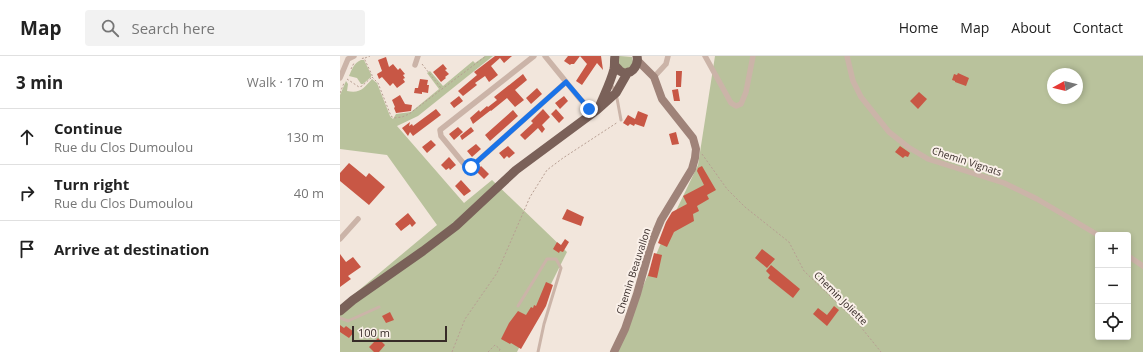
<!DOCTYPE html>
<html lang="en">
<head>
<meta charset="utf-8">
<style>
	:root { --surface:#fff; --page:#f2f2f2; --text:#222; --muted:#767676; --line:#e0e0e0 }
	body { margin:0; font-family:"Open Sans",sans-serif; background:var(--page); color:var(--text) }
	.controls { position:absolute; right:12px; bottom:12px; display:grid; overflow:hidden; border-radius:4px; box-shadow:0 2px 6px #0003 }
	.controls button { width:36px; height:36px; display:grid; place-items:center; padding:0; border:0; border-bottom:1px solid var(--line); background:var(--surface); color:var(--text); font:20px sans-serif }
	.compass { position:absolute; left:707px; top:12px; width:36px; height:36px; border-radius:50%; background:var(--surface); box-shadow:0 2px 6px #0003; rotate:262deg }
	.scale { position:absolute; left:12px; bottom:10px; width:95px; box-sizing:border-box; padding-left:4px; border:2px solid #372b28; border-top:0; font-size:11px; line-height:14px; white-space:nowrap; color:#372b28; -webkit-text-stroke:3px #faf0e9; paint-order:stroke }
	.stop { position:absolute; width:12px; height:12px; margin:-9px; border:3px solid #1a73e8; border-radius:50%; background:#fff }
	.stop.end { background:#1a73e8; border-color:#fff; box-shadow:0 1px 4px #0008 }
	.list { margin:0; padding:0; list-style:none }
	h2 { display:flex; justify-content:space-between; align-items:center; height:52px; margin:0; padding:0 16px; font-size:17px }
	h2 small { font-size:13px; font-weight:400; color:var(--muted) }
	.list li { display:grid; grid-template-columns:26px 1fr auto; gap:12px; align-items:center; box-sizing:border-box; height:56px; padding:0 16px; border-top:1px solid var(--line) }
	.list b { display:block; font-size:15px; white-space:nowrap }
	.list p { margin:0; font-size:13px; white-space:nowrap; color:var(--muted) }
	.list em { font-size:13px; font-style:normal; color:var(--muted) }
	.icon { flex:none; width:22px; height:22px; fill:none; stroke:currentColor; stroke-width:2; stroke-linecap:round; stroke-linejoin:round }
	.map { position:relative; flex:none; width:803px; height:296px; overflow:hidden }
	header { display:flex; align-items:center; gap:24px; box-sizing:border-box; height:56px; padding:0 20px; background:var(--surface); border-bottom:1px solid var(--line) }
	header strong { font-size:19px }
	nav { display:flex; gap:22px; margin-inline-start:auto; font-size:14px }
	.search { width:280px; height:36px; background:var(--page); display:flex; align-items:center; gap:10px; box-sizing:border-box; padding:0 14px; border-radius:4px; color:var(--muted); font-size:15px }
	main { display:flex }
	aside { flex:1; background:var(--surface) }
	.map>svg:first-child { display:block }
	.green { fill:#b9c29c; fill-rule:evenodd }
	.building { fill:#c85745 }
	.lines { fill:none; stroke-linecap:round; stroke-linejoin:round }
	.path { stroke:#b79e92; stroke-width:1; stroke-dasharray:2 2; stroke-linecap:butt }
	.lane { stroke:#cbb4a8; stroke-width:3 }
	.street { stroke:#cbb4a8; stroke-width:5.5 }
	.secondary { stroke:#9f8379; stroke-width:8 }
	.primary { stroke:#7a6159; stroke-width:9 }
	.route { stroke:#1a73e8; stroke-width:5 }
	.labels { text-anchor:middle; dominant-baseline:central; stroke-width:4; stroke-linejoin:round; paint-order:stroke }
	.street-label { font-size:10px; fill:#372b28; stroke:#faf0e9 }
</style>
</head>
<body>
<header>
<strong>Map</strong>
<div class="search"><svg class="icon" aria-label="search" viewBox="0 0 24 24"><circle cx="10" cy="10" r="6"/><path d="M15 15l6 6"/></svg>Search here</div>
<nav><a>Home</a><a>Map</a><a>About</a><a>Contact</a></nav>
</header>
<main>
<aside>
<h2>3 min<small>Walk · 170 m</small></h2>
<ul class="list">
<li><svg class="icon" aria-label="ahead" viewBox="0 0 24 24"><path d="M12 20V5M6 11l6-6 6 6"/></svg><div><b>Continue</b><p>Rue du Clos Dumoulou</p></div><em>130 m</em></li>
<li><svg class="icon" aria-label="right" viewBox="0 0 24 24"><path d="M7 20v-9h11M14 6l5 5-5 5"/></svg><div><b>Turn right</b><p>Rue du Clos Dumoulou</p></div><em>40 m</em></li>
<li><svg class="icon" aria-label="arrive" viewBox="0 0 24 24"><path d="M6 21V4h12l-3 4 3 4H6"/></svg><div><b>Arrive at destination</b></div></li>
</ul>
</aside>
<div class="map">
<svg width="803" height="296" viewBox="0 0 803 296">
	<rect width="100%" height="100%" fill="#f2e6dc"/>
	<path class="green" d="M145 0H153L78 60 57 70 124 147 152 124 227 196 177 296H0V250L97 169 47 99 0 93V39L6 25 8 28 7 35C20 38 24 32 32 23L37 27 50 60 53 63 56 58 71 56 99 33 87 17 90 15 103 30 133 5 135 7Z
		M280 0 292 1 293 7 290 12 284 13 279 9 278 3Z
		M375 0H803V296H276L323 182 358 109ZM713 18H737V42H713ZM758 179H788V281H758Z
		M21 4H24L31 18V21L23 28H21L17 22 9 20C12 13 14 7 21 4Z"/>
	<path class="building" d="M155 0H172L164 7 160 2 151 10 158 19 149 26 145 20 135 27 137 29 123 40 118 35 137 19 134 16Z
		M228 0H261L263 14 257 7 242 29 236 25 247 8 240 0 234 8H231L230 9 224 5Z
		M46 1 49 11 53 8 58 14 60 12 65 18 63 19 65 22 63 23 65 26 57 32 53 27 50 30 42 21 39 23 37 18 42 15 38 4Z
		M103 8 107 13 105 14 109 18 105 21 106 22 101 26 93 16Z
		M336 15H342L341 31H336Z
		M618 17 629 22 626 30 615 26V25L612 24 614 18 617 19Z
		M183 18 187 24 175 34 184 44 175 51 167 42 151 55 148 51 157 44 154 41Z
		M80 23 88 24 87 29H89L88 37 82 36V38L74 37 75 32H78Z
		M197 32 202 38 191 48 186 42Z
		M338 33 340 45H334L332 34Z
		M579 36 587 43 578 53 570 45Z
		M60 39 65 48 72 49 71 55 56 57 54 52 55 51 52 44Z
		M119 40 123 45 114 52 110 47Z
		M224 40 228 45 220 53 215 47Z
		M147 50 151 54 133 68 130 62 139 54 140 56Z
		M96 53 101 59 73 80 70 76 68 80 62 72 70 66 69 70 72 68 73 70Z
		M203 53 210 61 202 69 205 73 202 77 198 72 185 84 180 79 193 67 191 65Z
		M216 53 224 62 219 67 211 58Z
		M173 54 178 60 150 85 145 79Z
		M298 55 308 59 304 71 295 68 294 70 290 68 288 70 283 67 288 59 295 63Z
		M118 71 123 76 114 84 109 78Z
		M131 71 134 75 122 84 120 80Z
		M336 76 339 88 332 89 329 78Z
		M91 84 96 89 87 97 82 91Z
		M136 88 141 93 132 101 127 95Z
		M168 90 175 97 169 102 167 100 164 103 159 97Z
		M560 90 570 97 568 101 565 100 563 102 555 96Z
		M109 101 116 109 110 114 109 112 106 114 101 109Z
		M9 107 26 121 29 117 45 131 29 149 0 125V117Z
		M141 110 149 118 144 123 136 115Z
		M362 110 376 134 367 139 369 143 357 150 359 155 353 158 354 165 334 176 327 191 318 187 326 166 332 156 347 148 343 140 364 129 357 115 358 112Z
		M121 124 131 135 124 140 115 130Z
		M227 153 244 161 241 170 222 163Z
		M68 157 76 167 72 171 70 168 61 175 55 168Z
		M225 183 229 186 223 196 220 195 219 197 213 193 217 186 221 189Z
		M422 193 435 203 427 212 415 202Z
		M314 197 322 199 317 222 308 220Z
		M0 198 6 206 13 201 21 211 8 220 11 223 0 231Z
		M431 209 460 233 453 242 428 222 430 219 426 215Z
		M206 226 213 229 206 250 181 293 171 287 170 288 161 283 169 267 178 255 186 259 191 251 193 252 194 249 196 250Z
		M494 250 499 254 487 270 473 258 478 252 487 259Z
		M50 256 54 264 46 267 42 260Z
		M0 269 4 272 6 270 14 276 9 282 0 276Z
		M38 282 45 289 39 296H34L29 291Z"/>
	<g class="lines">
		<path class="path" d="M25 2 30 0
			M82 8 101 32
			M11 13 14 7
			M32 21 38 27 51 60 54 62 62 61 69 58 102 33 146 0
			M7 23 19 31 22 30 32 21V19L24 2 20 3
			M0 37 4 27
			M362 98 387 133 405 151 449 186 464 215 516 265 541 296
			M112 296 125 263 157 217 190 141 207 114 223 102 278 66
			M148 296 155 289 160 293 159 296"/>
		<path class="lane" d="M271 28 276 37 281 64
			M178 250 207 203H216L221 212 204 268 198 296
			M0 262 8 265 39 251"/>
		<path class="street" d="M194 0 100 74 101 80 124 108 131 111 226 26
			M205 0 240 43 254 57
			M365 0 391 47 396 50 401 48 406 36 413 0
			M507 0 513 25 521 41 549 76 568 91 588 103 664 127 697 143 758 179
			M75 9 78 0
			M314 21 326 8 328 0
			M0 22 8 3 14 0
			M0 183 18 163
			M788 200 803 210"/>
		<path class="secondary" d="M274 296 285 273 297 238 311 188 321 164 352 113 355 102 356 93 353 82 322 43 314 21 298 5"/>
		<path class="primary" d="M275 10C277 11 278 13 280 15 290 22 299 10 297 0
			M260 49C265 37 271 25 274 13 275 8 274 4 275 0
			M0 255 13 244 83 195 116 170 176 114 257 54 276 37 288 16"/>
	</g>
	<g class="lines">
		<path class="route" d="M131 111 226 26 249 53"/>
	</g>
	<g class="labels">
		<g class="street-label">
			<text transform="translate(627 105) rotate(18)">Chemin Vignats</text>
			<text transform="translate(293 215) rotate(-72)">Chemin Beauvallon</text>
			<text transform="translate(501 242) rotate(45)">Chemin Joliette</text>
		</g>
	</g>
</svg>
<div class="controls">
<button>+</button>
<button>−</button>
<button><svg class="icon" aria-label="locate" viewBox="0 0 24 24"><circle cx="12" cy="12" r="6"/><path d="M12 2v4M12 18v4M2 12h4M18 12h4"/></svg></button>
</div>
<svg class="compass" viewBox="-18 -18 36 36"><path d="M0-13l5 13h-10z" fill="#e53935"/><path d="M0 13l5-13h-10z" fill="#767676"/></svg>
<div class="scale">100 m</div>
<div class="stop" style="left:131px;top:111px"></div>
<div class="stop end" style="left:249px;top:53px"></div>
</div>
</main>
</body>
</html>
